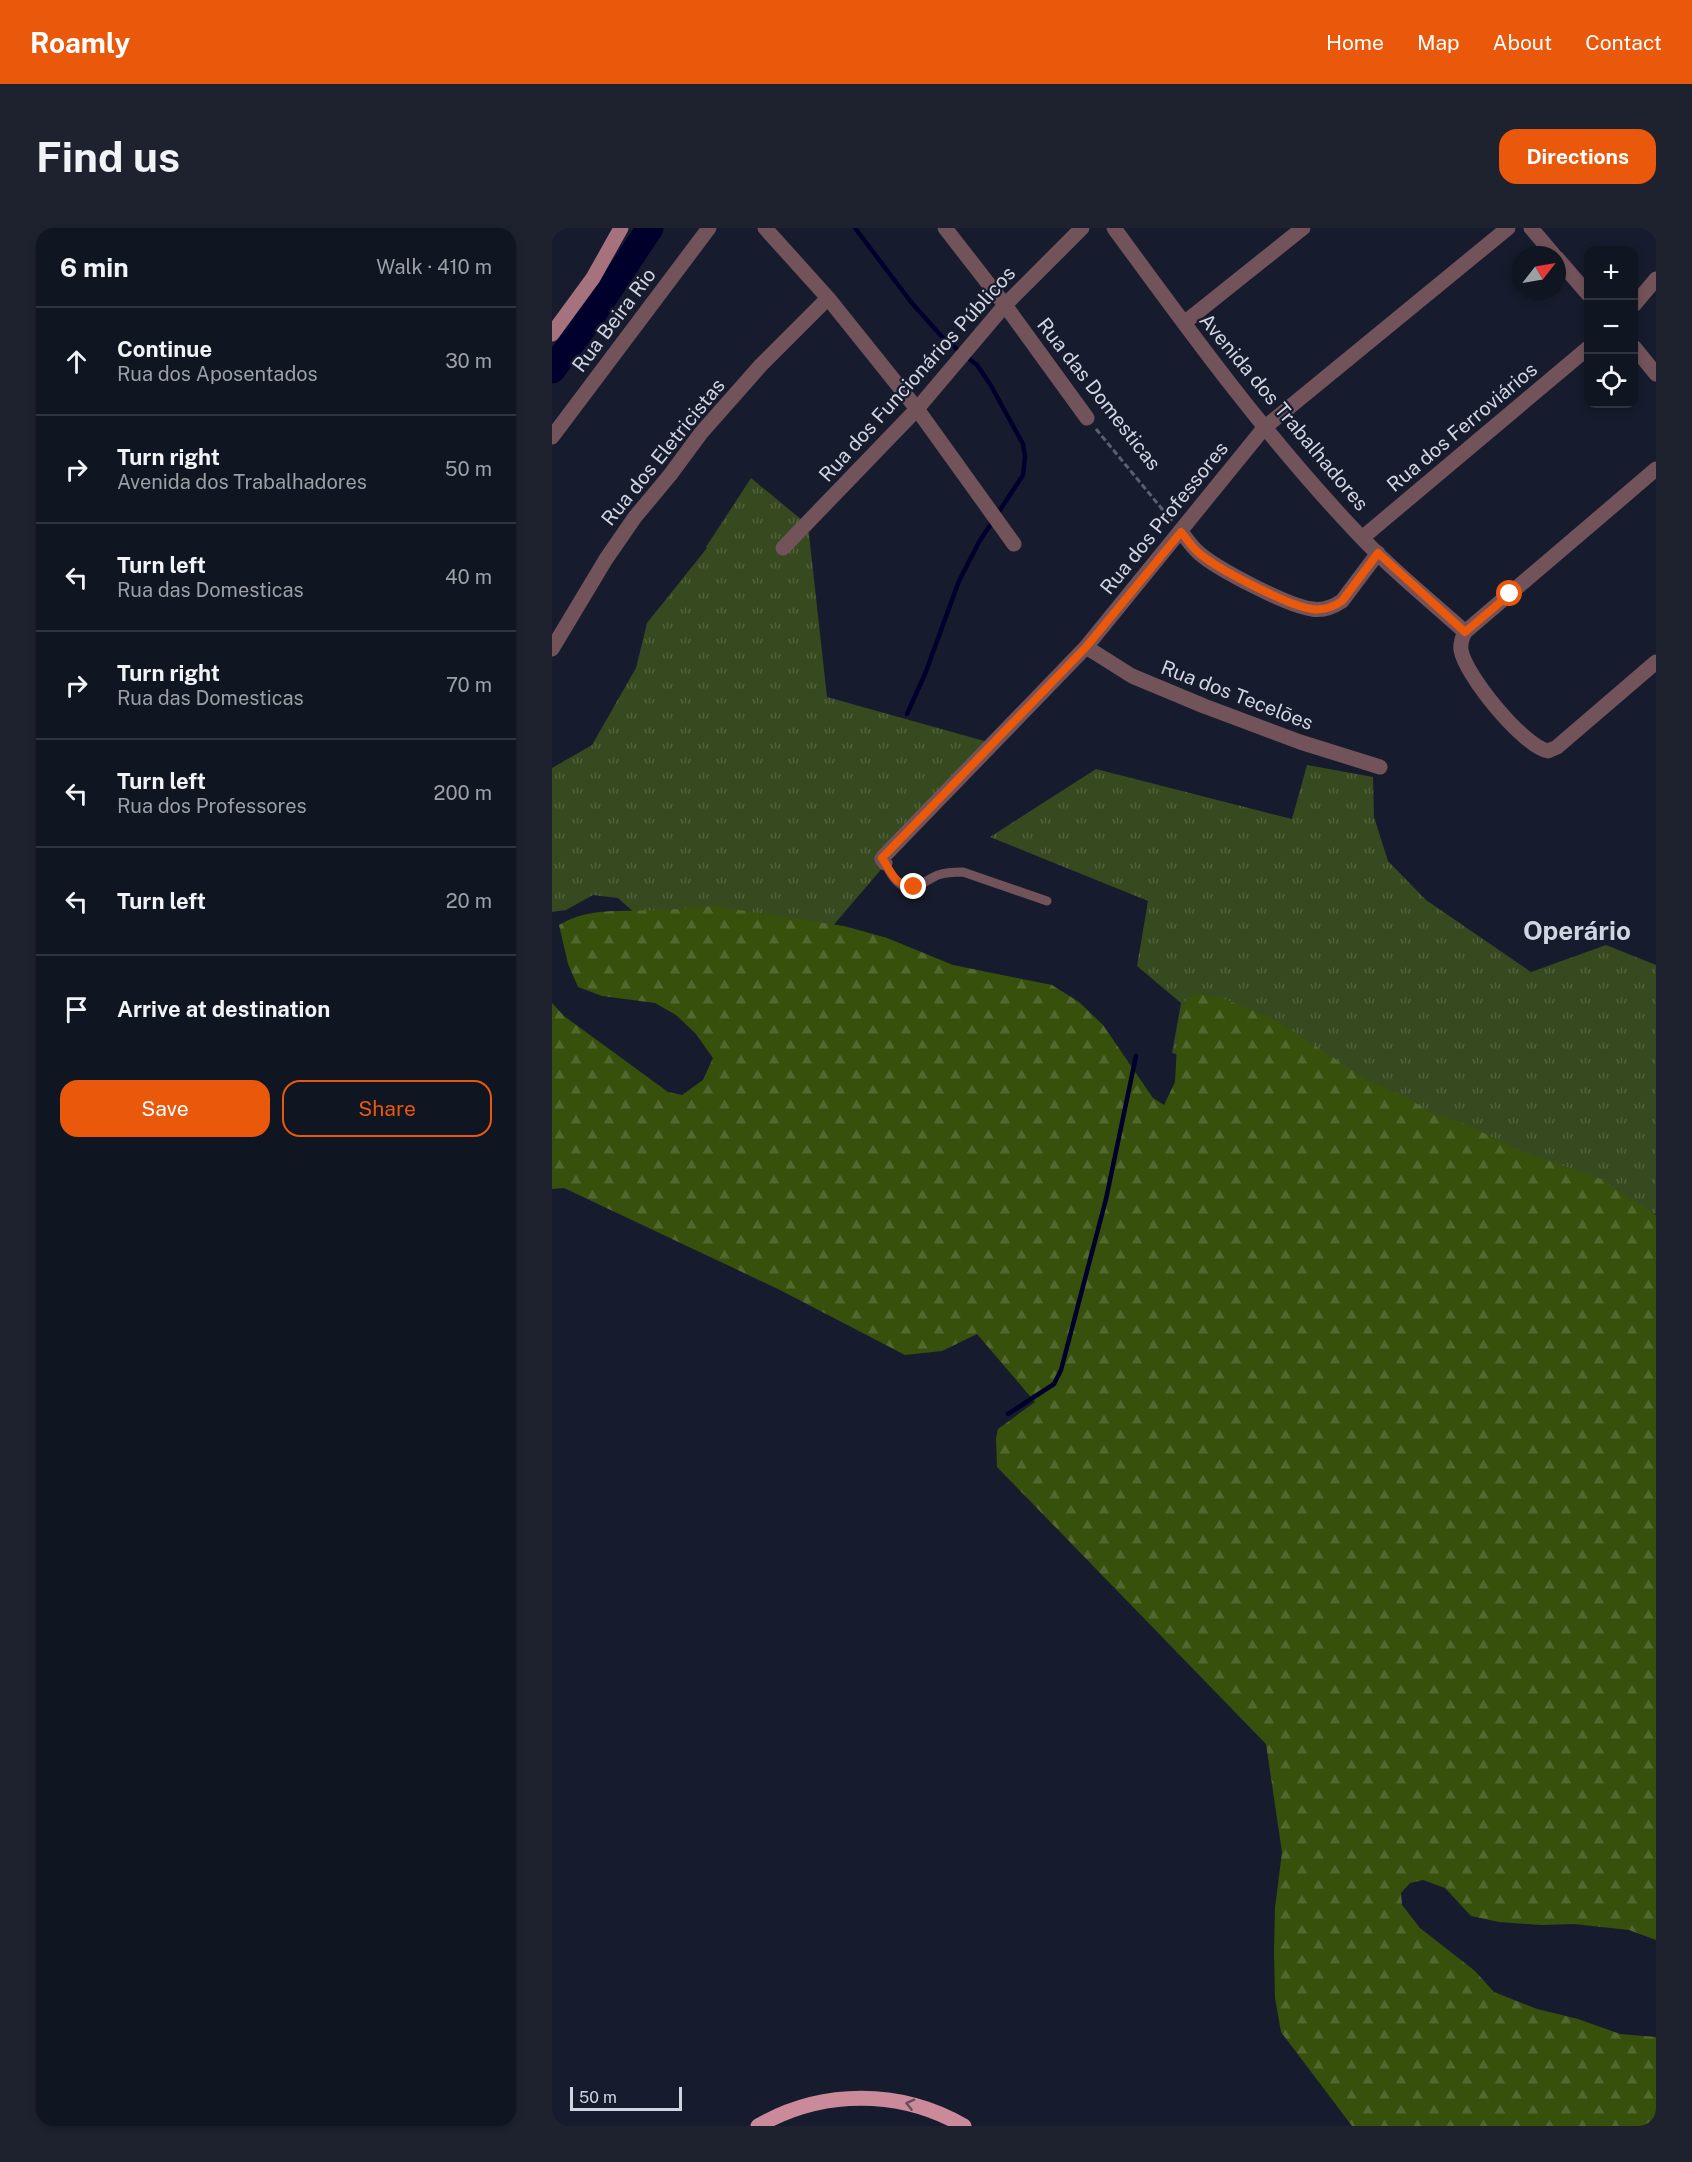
<!DOCTYPE html>
<html lang="en">
<head>
<meta charset="utf-8">
<style>
	:root { --surface:#101522; --page:#1e222f; --text:#f1f3f6; --muted:#9c9fa5; --line:#303440; --accent:#ea580c }
	body { margin:0; font-family:"Public Sans",sans-serif; background:var(--page); color:var(--text) }
	.controls { position:absolute; right:18px; top:18px; display:grid; overflow:hidden; border-radius:12px; box-shadow:0 3px 9px #0003 }
	.controls button { width:54px; height:54px; display:grid; place-items:center; padding:0; border:0; border-bottom:2px solid var(--line); background:var(--surface); color:var(--text); font:30px sans-serif }
	.compass { position:absolute; left:960px; top:18px; width:54px; height:54px; border-radius:50%; background:var(--surface); box-shadow:0 3px 9px #0003; rotate:59deg }
	.scale { position:absolute; left:18px; bottom:15px; width:112px; box-sizing:border-box; padding-left:6px; border:3px solid #d1d5e1; border-top:0; font-size:16px; line-height:21px; white-space:nowrap; color:#d1d5e1; -webkit-text-stroke:4px #161c2d; paint-order:stroke }
	.stop { position:absolute; width:18px; height:18px; margin:-14px; border:4px solid #ea580c; border-radius:50%; background:#fff }
	.stop.end { background:#ea580c; border-color:#fff; box-shadow:0 2px 6px #0008 }
	.list { margin:0; padding:0; list-style:none }
	h2 { display:flex; justify-content:space-between; align-items:center; height:78px; margin:0; padding:0 24px; font-size:26px }
	h2 small { font-size:20px; font-weight:400; color:var(--muted) }
	.list li { display:grid; grid-template-columns:39px 1fr auto; gap:18px; align-items:center; box-sizing:border-box; height:108px; padding:0 24px; border-top:2px solid var(--line) }
	.list b { display:block; font-size:22px; white-space:nowrap }
	.list p { margin:0; font-size:20px; white-space:nowrap; color:var(--muted) }
	.list em { font-size:20px; font-style:normal; color:var(--muted) }
	.actions { display:flex; gap:12px; padding:18px 24px }
	.actions a { flex:1; padding:14px 0; border:2px solid var(--accent); border-radius:18px; text-align:center; font-size:21px; color:var(--accent) }
	.actions .main { background:var(--accent); color:#fff }
	.icon { flex:none; width:33px; height:33px; fill:none; stroke:currentColor; stroke-width:2; stroke-linecap:round; stroke-linejoin:round }
	.map { position:relative; flex:none; width:1104px; height:1898px; overflow:hidden; border-radius:18px }
	header { display:flex; align-items:center; gap:36px; box-sizing:border-box; height:84px; padding:0 30px; background:var(--accent); color:#fff }
	header strong { font-size:28px }
	nav { display:flex; gap:33px; margin-inline-start:auto; font-size:21px }
	.intro { display:flex; align-items:center; justify-content:space-between; box-sizing:border-box; height:144px; padding:0 36px }
	h1 { margin:0; font-size:42px }
	.button { padding:15px 27px; border-radius:18px; background:var(--accent); color:#fff; font-size:21px; font-weight:700 }
	main { display:flex; gap:36px; padding:0 36px }
	aside { flex:1; background:var(--surface); border-radius:18px; box-shadow:0 3px 9px #0003 }
	.map>svg:first-child { display:block }
	.grass { fill:url(#grass-tufts) }
	.forest { fill:url(#forest-firs) }
	.lines { fill:none; stroke-linecap:round; stroke-linejoin:round }
	.stream { stroke:#00002d; stroke-width:4.5 }
	.river { stroke:#00002d; stroke-width:27 }
	.path { stroke:#5a5f6f; stroke-width:3; stroke-dasharray:6 3; stroke-linecap:butt }
	.lane { stroke:#73535a; stroke-width:9 }
	.street { stroke:#73535a; stroke-width:15 }
	.secondary { stroke:#a5727d; stroke-width:15 }
	.primary { stroke:#cb8a99; stroke-width:15 }
	.oneway { stroke:#674e5e }
	.route { stroke:#ea580c; stroke-width:8 }
	.labels { text-anchor:middle; dominant-baseline:central; stroke-width:4.5; stroke-linejoin:round; paint-order:stroke }
	.street-label { font-size:20px; fill:#d1d5e1; stroke:#161c2d }
	.district-label { font-size:26px; font-weight:bold; fill:#d1d5e1; stroke:#161c2d }
</style>
</head>
<body>
<header>
<strong>Roamly</strong>
<nav><a>Home</a><a>Map</a><a>About</a><a>Contact</a></nav>
</header>
<div class="intro"><h1>Find us</h1><a class="button">Directions</a></div>
<main>
<aside>
<h2>6 min<small>Walk · 410 m</small></h2>
<ul class="list">
<li><svg class="icon" aria-label="ahead" viewBox="0 0 24 24"><path d="M12 20V5M6 11l6-6 6 6"/></svg><div><b>Continue</b><p>Rua dos Aposentados</p></div><em>30 m</em></li>
<li><svg class="icon" aria-label="right" viewBox="0 0 24 24"><path d="M7 20v-9h11M14 6l5 5-5 5"/></svg><div><b>Turn right</b><p>Avenida dos Trabalhadores</p></div><em>50 m</em></li>
<li><svg class="icon" aria-label="left" viewBox="0 0 24 24"><path d="M17 20v-9H6M10 6l-5 5 5 5"/></svg><div><b>Turn left</b><p>Rua das Domesticas</p></div><em>40 m</em></li>
<li><svg class="icon" aria-label="right" viewBox="0 0 24 24"><path d="M7 20v-9h11M14 6l5 5-5 5"/></svg><div><b>Turn right</b><p>Rua das Domesticas</p></div><em>70 m</em></li>
<li><svg class="icon" aria-label="left" viewBox="0 0 24 24"><path d="M17 20v-9H6M10 6l-5 5 5 5"/></svg><div><b>Turn left</b><p>Rua dos Professores</p></div><em>200 m</em></li>
<li><svg class="icon" aria-label="left" viewBox="0 0 24 24"><path d="M17 20v-9H6M10 6l-5 5 5 5"/></svg><div><b>Turn left</b></div><em>20 m</em></li>
<li><svg class="icon" aria-label="arrive" viewBox="0 0 24 24"><path d="M6 21V4h12l-3 4 3 4H6"/></svg><div><b>Arrive at destination</b></div></li>
</ul>
<div class="actions"><a class="main">Save</a><a>Share</a></div>
</aside>
<div class="map">
<svg width="1104" height="1898" viewBox="0 0 1104 1898">
	<defs>
		<pattern id="grass-tufts" width="24" height="20" patternUnits="userSpaceOnUse" patternTransform="scale(1.5)"><rect width="24" height="20" fill="#37491e"/><path d="M3 7l-1-3M5 7V3M7 7l1-3M15 17l-1-3M17 17v-4M19 17l1-3" fill="none" stroke="#53623e"/></pattern>
		<pattern id="forest-firs" width="22" height="20" patternUnits="userSpaceOnUse" patternTransform="scale(1.5)"><rect width="22" height="20" fill="#37500c"/><path d="M5 1l3.5 6h-7zM16 11l3.5 6h-7z" fill="#53682f"/></pattern>
	</defs>
	<rect width="100%" height="100%" fill="#161c2d"/>
	<path class="grass" d="M199 250 256 297 275 469 443 516 338 631 273 707 113 712 66 670 41 667 14 682 0 684V540L40 517 84 440 95 395 155 320 154 319Z
		M755 537 821 549 822 589 836 633 874 672 979 744 1054 717 1104 737V986L827 896 620 825 629 775 585 738 596 673 438 609 544 541 740 591Z"/>
	<path class="forest" d="M161 678 292 698 335 710 401 737 500 757 527 774 551 797 601 870 612 877 623 854 626 799 634 771 645 766 670 770 722 791 814 851 857 871 883 887 911 895 967 922 1049 951 1104 987V1712L1077 1702 1022 1696 990 1697 947 1694 919 1688 893 1660 871 1652 858 1655 849 1665 850 1677 868 1700 923 1743 942 1764 985 1781 1026 1791 1068 1806 1104 1809V1898H800L729 1804 723 1770 722 1724 723 1680 730 1624 714 1516 445 1239 444 1210 446 1201 483 1174 425 1106 390 1123 353 1127 226 1061 12 960 0 961V775L12 788 116 864 130 867 151 852 161 830 144 806 124 787 103 775 50 768 26 759 16 736 7 697C37 679 70 684 104 682 123 682 142 679 161 678Z"/>
	<g class="lines">
		<path class="stream" d="M303 0 359 74 392 111 425 137 438 156 471 216 473 228 471 247 427 314 407 353 373 446 355 486
			M456 1186 502 1156 509 1142 554 971 584 828"/>
		<path class="river" d="M0 142 41 86 98 0"/>
		<path class="path" d="M544 201 620 293"/>
		<path class="lane" d="M333 635C339 647 348 664 365 658 372 655 379 650 386 647 395 644 402 644 411 644L495 673"/>
		<path class="street" d="M213 0 276 70 365 181 462 316
			M393 0 453 77 535 190
			M562 0C640 107 718 214 809 309 841 343 879 373 913 404
			M979 0 1002 27
			M1005 30 1036 66
			M1082 77 1104 51
			M632 95 751 0
			M1082 119 1104 146
			M0 209 157 0
			M1104 241 913 404C910 410 908 415 909 422 913 447 971 518 996 523L1005 519 1104 434
			M629 304C635 311 640 319 647 325 665 341 736 378 760 381 771 383 781 379 790 373L826 325
			M810 310 1036 120
			M231 320 365 181 453 77 530 0
			M534 419 580 448 652 478 748 514 828 539
			M0 421 54 331 83 289 118 247 149 205 209 137 276 70
			M333 635 330 631 332 628 534 419 712 200 956 0"/>
		<path class="secondary" d="M0 106 41 50 69 0"/>
		<path class="primary" d="M206 1898C270 1861 348 1861 412 1898"/>
	</g>
	<defs><path id="oneway-chevron" d="M-2-3.5L2.5 0L-2 3.5" fill="none" stroke-width="1.6" stroke-linecap="round" stroke-linejoin="round" transform="scale(1.5)"/></defs>
	<use class="oneway" href="#oneway-chevron" transform="translate(358 1876) rotate(-166)"/>
	<g class="lines">
		<path class="route" d="M362 659C343 658 339 644 330 630L534 419 629 304C635 311 640 320 647 325 665 341 737 378 760 381 771 383 781 379 790 373L826 325 913 404 958 366"/>
	</g>
	<g class="labels">
		<g class="street-label">
			<text transform="translate(62 92) rotate(-53)">Rua Beira Rio</text>
			<text transform="translate(365 146) rotate(-48)">Rua dos Funcionários Públicos</text>
			<text transform="translate(547 166) rotate(52)">Rua das Domesticas</text>
			<text transform="translate(732 184) rotate(50)">Avenida dos Trabalhadores</text>
			<text transform="translate(910 199) rotate(-40)">Rua dos Ferroviários</text>
			<text transform="translate(111 224) rotate(-51)">Rua dos Eletricistas</text>
			<text transform="translate(612 290) rotate(-51)">Rua dos Professores</text>
			<text transform="translate(685 467) rotate(21)">Rua dos Tecelões</text>
		</g>
		<g class="district-label">
			<text x="1025" y="702">Operário</text>
		</g>
	</g>
</svg>
<div class="controls">
<button>+</button>
<button>−</button>
<button><svg class="icon" aria-label="locate" viewBox="0 0 24 24"><circle cx="12" cy="12" r="6"/><path d="M12 2v4M12 18v4M2 12h4M18 12h4"/></svg></button>
</div>
<svg class="compass" viewBox="-18 -18 36 36"><path d="M0-13l5 13h-10z" fill="#e53935"/><path d="M0 13l5-13h-10z" fill="#9c9fa5"/></svg>
<div class="scale">50 m</div>
<div class="stop" style="left:958px;top:366px"></div>
<div class="stop end" style="left:362px;top:659px"></div>
</div>
</main>
</body>
</html>
